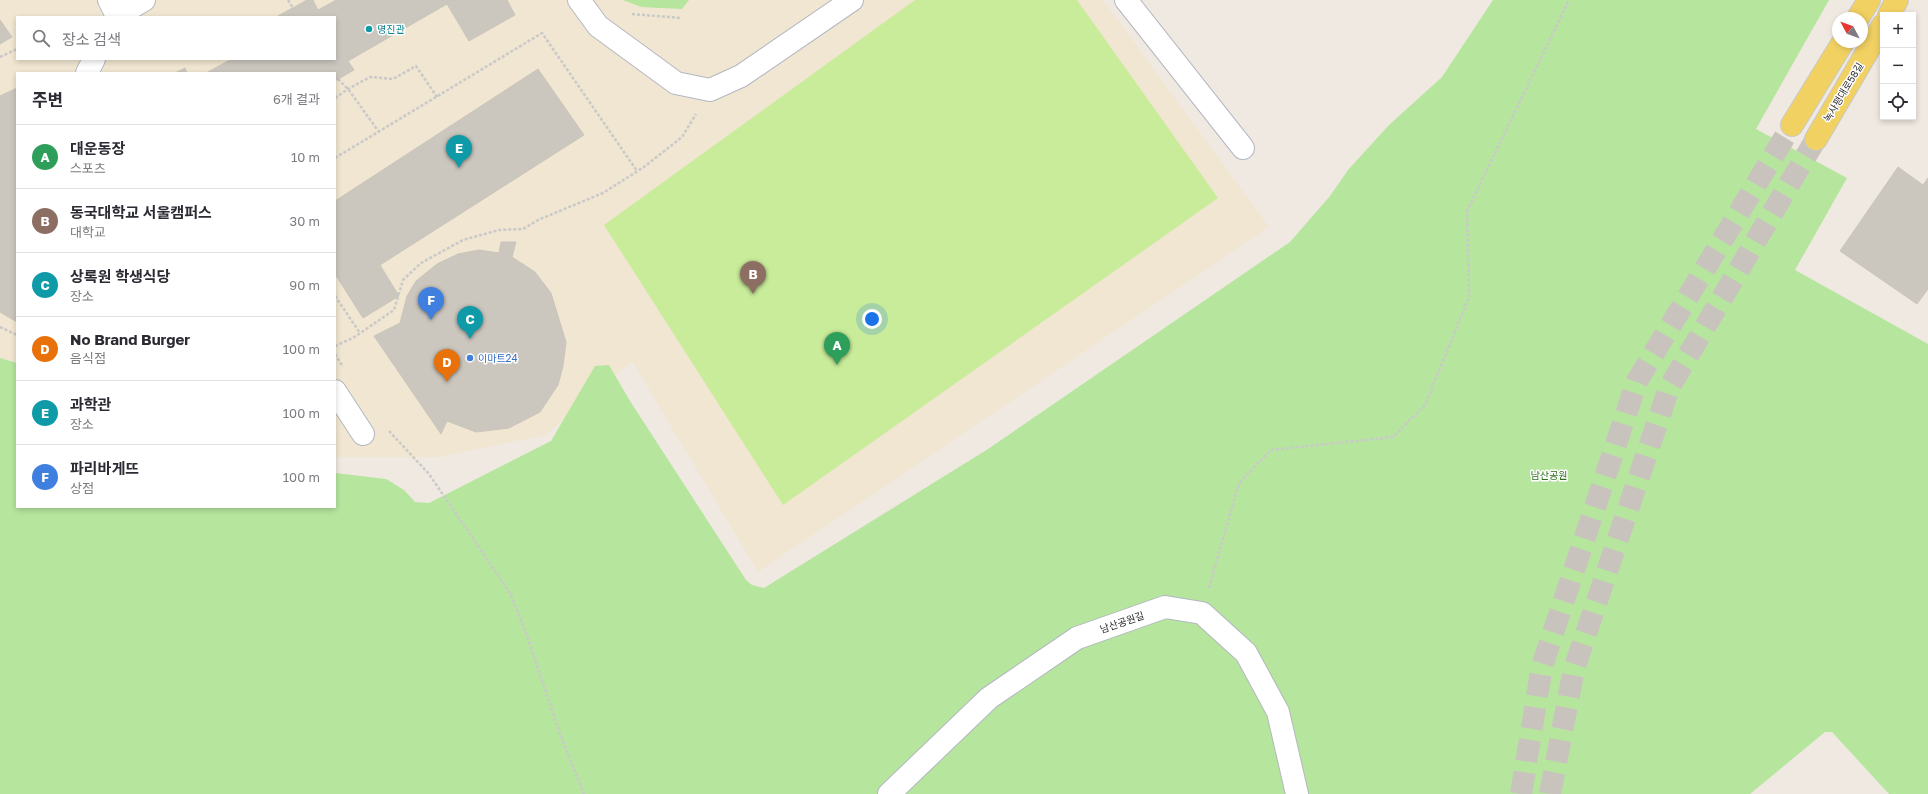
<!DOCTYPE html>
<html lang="ko">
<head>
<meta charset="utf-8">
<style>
	:root { --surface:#fff; --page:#f7f7f7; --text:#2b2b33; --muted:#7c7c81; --line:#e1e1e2; --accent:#2563eb }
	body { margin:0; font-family:"Golos Text","Noto Sans KR",sans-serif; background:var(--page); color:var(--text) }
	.controls { position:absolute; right:12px; top:12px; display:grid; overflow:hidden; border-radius:0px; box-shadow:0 2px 6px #0003 }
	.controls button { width:36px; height:36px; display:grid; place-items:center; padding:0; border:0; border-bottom:1px solid var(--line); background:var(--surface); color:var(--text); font:20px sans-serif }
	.compass { position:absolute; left:1832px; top:12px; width:36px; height:36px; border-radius:50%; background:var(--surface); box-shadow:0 2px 6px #0003; rotate:311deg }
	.you { position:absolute; left:872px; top:319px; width:14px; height:14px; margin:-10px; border:3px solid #fff; border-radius:50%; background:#1a73e8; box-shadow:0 0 0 6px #1a73e833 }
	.badge { display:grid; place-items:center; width:26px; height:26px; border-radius:50%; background:var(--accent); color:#fff; font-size:13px; font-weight:700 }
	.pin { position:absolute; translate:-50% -33px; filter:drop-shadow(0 1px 2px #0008) }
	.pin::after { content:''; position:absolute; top:21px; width:14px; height:12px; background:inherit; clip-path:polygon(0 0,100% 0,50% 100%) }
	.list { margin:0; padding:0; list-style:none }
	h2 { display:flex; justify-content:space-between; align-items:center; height:52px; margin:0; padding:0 16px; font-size:17px }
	h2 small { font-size:13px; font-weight:400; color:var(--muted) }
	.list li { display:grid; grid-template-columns:26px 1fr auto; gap:12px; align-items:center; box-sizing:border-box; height:64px; padding:0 16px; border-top:1px solid var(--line) }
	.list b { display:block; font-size:15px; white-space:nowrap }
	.list p { margin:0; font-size:13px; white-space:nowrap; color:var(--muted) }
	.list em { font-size:13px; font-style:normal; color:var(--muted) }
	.icon { flex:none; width:22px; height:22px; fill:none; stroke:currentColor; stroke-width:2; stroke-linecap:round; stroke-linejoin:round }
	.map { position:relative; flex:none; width:1928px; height:794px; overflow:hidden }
	.search { position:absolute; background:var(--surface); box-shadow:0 2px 6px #0003; left:16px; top:16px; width:320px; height:44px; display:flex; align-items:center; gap:10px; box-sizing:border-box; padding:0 14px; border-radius:0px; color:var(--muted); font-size:15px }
	.panel { position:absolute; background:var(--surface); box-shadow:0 2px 6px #0003; left:16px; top:72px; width:320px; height:436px; border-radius:0px }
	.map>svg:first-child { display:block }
	.education { fill:#f0e6d1; fill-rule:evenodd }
	.green { fill:#b6e59e }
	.pitch { fill:#c9ec9a }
	.building { fill:#cbc7bf; stroke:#cbc5ba }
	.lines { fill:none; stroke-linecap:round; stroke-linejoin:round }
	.major-tunnel { stroke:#c8c4bd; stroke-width:22; stroke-dasharray:22 11; stroke-linecap:butt }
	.minor-casing { stroke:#b4b7c1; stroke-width:24 }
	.major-casing { stroke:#c9c9c9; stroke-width:24 }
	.path { stroke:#c9c9c9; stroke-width:2.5; stroke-dasharray:3 2; stroke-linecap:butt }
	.minor { stroke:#fff; stroke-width:22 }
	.major { stroke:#f2d163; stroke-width:22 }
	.culture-dot { fill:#0f9aa8; stroke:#fff; stroke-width:1.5 }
	.shop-dot { fill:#3f7fe0; stroke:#fff; stroke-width:1.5 }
	.labels { text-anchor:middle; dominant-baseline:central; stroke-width:3; stroke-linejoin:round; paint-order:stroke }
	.culture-label { font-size:10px; fill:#0d838f; stroke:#fff; text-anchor:start }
	.street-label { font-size:10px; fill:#2e2e2e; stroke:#fff }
	.shop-label { font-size:10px; fill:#366cbe; stroke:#fff; text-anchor:start }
	.park-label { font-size:10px; fill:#2c6e1b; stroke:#fff }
</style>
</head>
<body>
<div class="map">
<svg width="1928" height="794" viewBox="0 0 1928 794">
	<rect width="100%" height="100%" fill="#efe9e1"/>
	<path class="education" d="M0 0H1103L1269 227 758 572 632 361 545 435 438 457H335V73H17V391L0 384ZM17 17H335V59H17Z"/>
	<path class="green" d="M623 0H689L682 9 641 7Z
		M1493 0H1829L1756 129 1847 178 1795 270 1928 344V794H1889L1832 732H1825L1750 794H0V358L17 363V507H335V473L386 479 404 490 415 502 429 503 551 441 595 366 609 365 630 401 746 580 752 585 764 588 988 449 1290 242 1330 196 1348 170 1389 125 1442 77Z"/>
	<path class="pitch" d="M915 0H1077L1218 198 783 505 604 225Z"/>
	<path class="building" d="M307 0H313L318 10 336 0H507L515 15 469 41 447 4 348 61 354 70 335 81V73H206L232 59H335V17L278 16Z
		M0 20 12 37 0 44Z
		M185 68 187 73H175Z
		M538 69 584 135 380 265 399 296 363 318 335 274V201Z
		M17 88V322L0 312V96Z
		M1898 167 1923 185 1928 178V289L1917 304 1840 251Z
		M501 242H516L512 257 535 272 551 293 566 342 563 366 558 385 540 412 509 428 476 432 447 421 441 434 374 336 400 323 407 296 416 281 437 264 458 254 479 250 499 253Z"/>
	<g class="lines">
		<path class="major-tunnel" d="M1521 794 1542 666 1637 381 1792 125
			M1550 794 1574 669 1669 388 1816 139"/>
		<defs>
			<path id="minor" d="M109 0 117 16 144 0
				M579 0 598 26 676 83 710 90 741 76 852 0
				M1126 0 1243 148
				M87 73 94 59
				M335 391 363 434
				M889 794 989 698 1077 638 1165 607 1202 613 1246 653 1278 712 1297 794"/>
			<path id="major" d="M1889 15 1897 0
				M1858 18 1869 0
				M1792 125 1843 42
				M1816 139 1883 25"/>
		</defs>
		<use href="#minor" class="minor-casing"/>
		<use href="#major" class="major-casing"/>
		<path class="path" d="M288 0 293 8
			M632 14 681 18
			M0 57 17 49
			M338 79 348 89 379 132
			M335 98 348 89 370 77 393 79 416 66 437 97
			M335 158 542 33 637 171
			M335 296 360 333
			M0 327 17 335
			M335 346 353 338 394 310 403 280 421 263 463 240 499 230 523 229 538 220 603 193 644 167 682 137 696 114
			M335 354 343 367
			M389 431 429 474 510 593 525 630 560 734 584 794
			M1209 588 1239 483 1271 450 1393 437 1425 405 1469 297 1467 211 1569 0"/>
		<use href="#minor" class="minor"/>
		<use href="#major" class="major"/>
	</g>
	<circle class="culture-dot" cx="369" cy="29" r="4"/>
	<circle class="shop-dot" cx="470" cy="358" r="4"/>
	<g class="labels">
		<g class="culture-label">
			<text x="377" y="29">명진관</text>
		</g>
		<g class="street-label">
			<text transform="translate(1843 92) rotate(-59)">녹사평대로58길</text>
			<text transform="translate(1122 622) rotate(-19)">남산공원길</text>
		</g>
		<g class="shop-label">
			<text x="478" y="358">이마트24</text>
		</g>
		<g class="park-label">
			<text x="1549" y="475">남산공원</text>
		</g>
	</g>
</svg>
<div class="controls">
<button>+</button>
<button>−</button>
<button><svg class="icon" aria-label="locate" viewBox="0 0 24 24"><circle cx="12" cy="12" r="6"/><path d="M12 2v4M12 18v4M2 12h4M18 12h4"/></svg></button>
</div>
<svg class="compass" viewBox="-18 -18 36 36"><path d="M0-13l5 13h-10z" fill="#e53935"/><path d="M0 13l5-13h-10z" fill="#7c7c81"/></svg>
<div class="you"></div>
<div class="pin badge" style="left:837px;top:365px;background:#2e9e5b">A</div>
<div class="pin badge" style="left:753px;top:294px;background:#8d6e63">B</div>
<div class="pin badge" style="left:470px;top:339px;background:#0f9aa8">C</div>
<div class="pin badge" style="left:447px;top:382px;background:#e8710a">D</div>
<div class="pin badge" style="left:459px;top:168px;background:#0f9aa8">E</div>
<div class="pin badge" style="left:431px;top:320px;background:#3f7fe0">F</div>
<div class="search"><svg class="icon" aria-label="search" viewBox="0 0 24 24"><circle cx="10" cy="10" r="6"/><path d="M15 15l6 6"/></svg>장소 검색</div>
<section class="panel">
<h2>주변<small>6개 결과</small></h2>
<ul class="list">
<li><span class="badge" style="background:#2e9e5b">A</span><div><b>대운동장</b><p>스포츠</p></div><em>10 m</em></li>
<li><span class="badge" style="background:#8d6e63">B</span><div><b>동국대학교 서울캠퍼스</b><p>대학교</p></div><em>30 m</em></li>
<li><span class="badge" style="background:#0f9aa8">C</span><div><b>상록원 학생식당</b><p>장소</p></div><em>90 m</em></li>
<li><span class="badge" style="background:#e8710a">D</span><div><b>No Brand Burger</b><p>음식점</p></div><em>100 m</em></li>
<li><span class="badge" style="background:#0f9aa8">E</span><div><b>과학관</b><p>장소</p></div><em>100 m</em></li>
<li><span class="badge" style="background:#3f7fe0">F</span><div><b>파리바게뜨</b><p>상점</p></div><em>100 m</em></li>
</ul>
</section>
</div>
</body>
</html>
